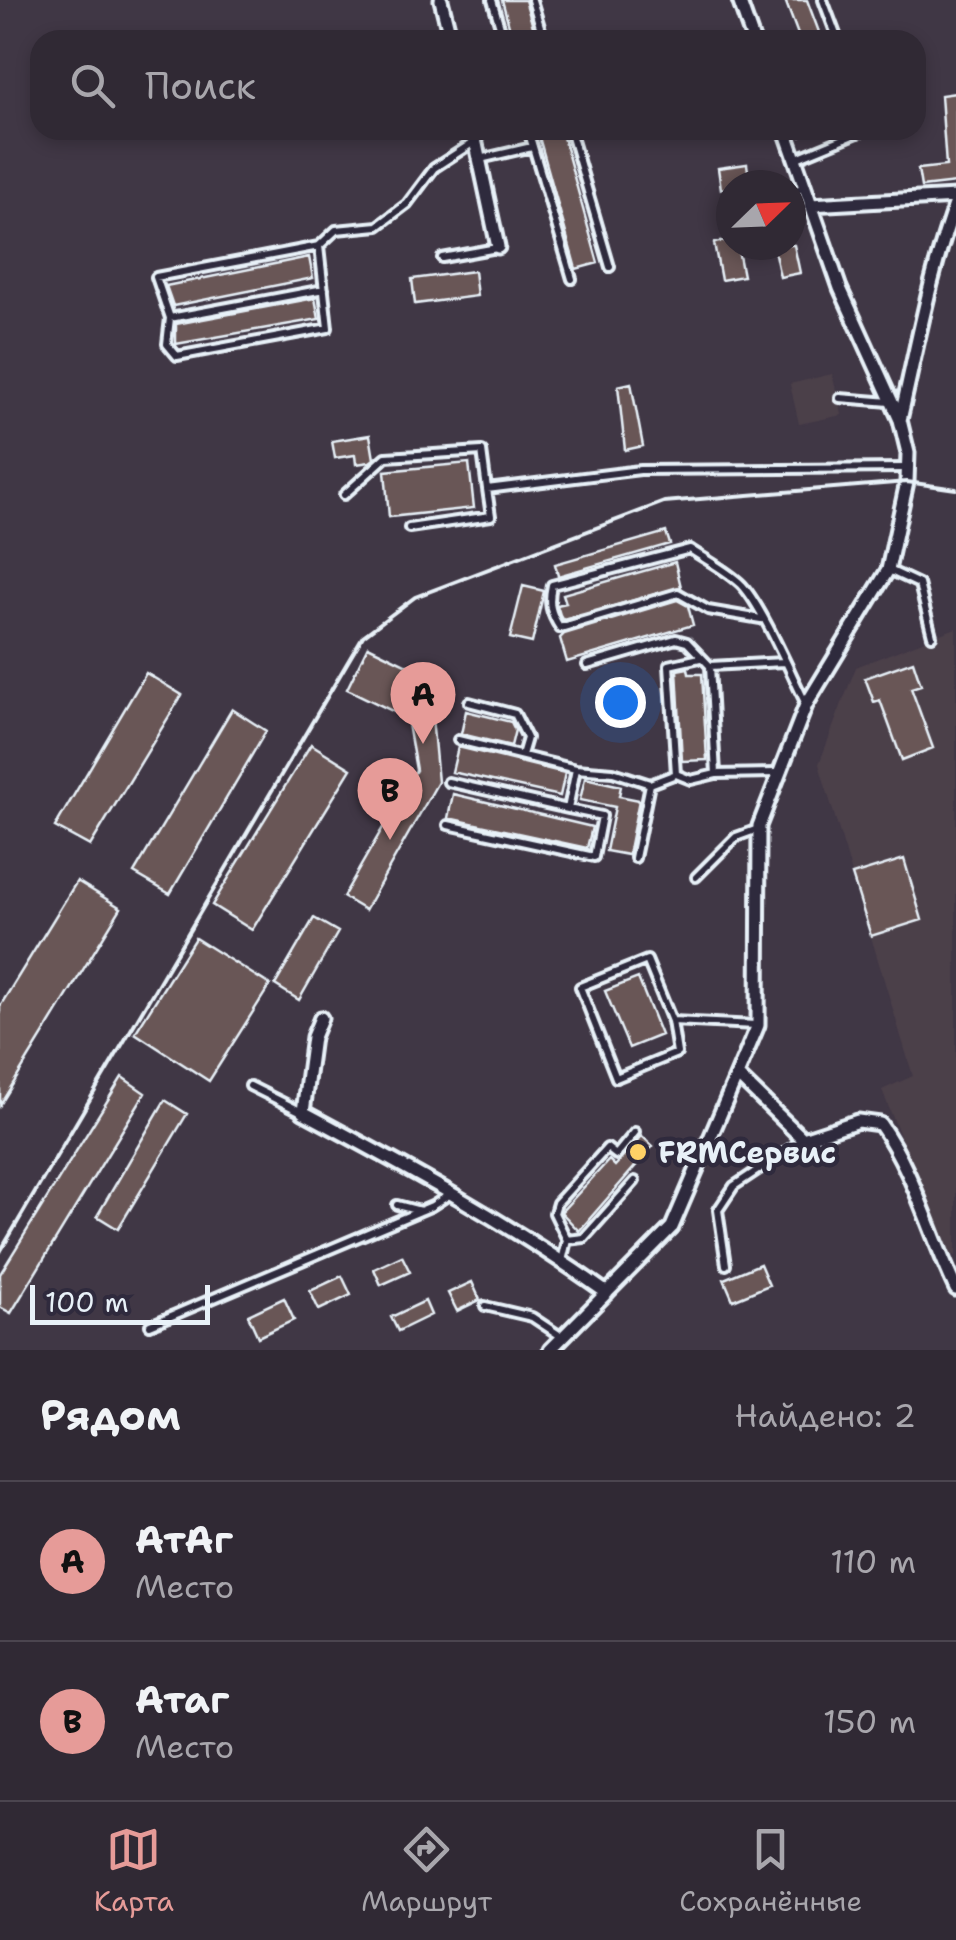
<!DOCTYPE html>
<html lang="ru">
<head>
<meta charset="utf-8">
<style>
	:root { --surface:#302934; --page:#3c3540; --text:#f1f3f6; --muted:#a8a6ac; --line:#4b454f; --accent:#e69b98 }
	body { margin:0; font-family:"Shantell Sans",sans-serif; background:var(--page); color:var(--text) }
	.compass { position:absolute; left:716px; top:170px; width:90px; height:90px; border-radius:50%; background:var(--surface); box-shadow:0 5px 15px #0003; rotate:67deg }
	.scale { position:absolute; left:30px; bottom:25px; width:180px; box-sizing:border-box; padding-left:10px; border:5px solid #e8f1f8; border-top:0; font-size:28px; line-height:35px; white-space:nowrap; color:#e8f1f8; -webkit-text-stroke:8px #2f2a3d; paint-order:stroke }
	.you { position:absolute; left:620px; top:702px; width:35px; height:35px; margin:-25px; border:8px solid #fff; border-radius:50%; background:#1a73e8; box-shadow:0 0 0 15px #1a73e833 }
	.badge { display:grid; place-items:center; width:65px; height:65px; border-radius:50%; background:var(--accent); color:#111; font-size:32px; font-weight:700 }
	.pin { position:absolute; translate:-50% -82px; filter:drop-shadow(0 2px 5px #0008) }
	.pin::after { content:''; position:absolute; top:52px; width:35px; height:30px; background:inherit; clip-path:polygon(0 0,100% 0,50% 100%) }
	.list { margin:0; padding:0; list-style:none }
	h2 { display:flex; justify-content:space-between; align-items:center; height:130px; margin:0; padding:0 40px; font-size:42px }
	h2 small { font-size:32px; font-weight:400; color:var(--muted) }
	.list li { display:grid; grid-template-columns:65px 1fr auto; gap:30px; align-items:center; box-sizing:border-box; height:160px; padding:0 40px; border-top:2px solid var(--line) }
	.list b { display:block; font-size:38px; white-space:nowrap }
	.list p { margin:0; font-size:32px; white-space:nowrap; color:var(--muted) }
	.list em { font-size:32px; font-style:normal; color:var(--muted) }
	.icon { flex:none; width:55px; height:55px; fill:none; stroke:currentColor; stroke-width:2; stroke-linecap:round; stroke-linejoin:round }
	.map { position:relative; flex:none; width:956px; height:1350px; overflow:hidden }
	.search { position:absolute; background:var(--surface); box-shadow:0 5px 15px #0003; left:30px; right:30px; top:30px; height:110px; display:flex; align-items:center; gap:25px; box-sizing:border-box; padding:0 35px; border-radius:30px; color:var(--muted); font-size:38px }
	.sheet { height:450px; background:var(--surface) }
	nav { display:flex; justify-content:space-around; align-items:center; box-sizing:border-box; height:140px; border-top:2px solid var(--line); background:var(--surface); font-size:28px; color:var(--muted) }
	nav a { display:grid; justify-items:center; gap:5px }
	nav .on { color:var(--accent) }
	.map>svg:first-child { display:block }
	.built { fill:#4c404a }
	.building { fill:#695657; stroke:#e8f1f8; stroke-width:2.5 }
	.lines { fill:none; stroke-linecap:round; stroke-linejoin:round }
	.service-casing { stroke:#e8f1f8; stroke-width:14 }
	.minor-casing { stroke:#e8f1f8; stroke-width:19 }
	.path { stroke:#e8f1f8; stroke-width:2.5; stroke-dasharray:8 8; stroke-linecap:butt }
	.service { stroke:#2f2a3d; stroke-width:6 }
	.minor { stroke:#2f2a3d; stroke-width:11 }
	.rail { stroke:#e8f1f8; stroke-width:4 }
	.poi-dot { fill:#ffd166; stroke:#2f2a3d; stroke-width:4 }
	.labels { text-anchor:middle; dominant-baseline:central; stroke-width:9; stroke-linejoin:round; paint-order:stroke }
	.poi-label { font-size:30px; font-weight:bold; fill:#e8f1f8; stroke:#2f2a3d; text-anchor:start }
</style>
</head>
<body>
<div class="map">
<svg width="956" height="1350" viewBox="0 0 956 1350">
	<rect width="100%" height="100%" fill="#403745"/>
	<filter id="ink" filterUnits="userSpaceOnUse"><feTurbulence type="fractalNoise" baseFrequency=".01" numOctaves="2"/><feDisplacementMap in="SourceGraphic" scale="20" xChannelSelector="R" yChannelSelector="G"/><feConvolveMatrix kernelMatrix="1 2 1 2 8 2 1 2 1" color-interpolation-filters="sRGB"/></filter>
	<g filter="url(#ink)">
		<path class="built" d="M832 374 842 415 799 424 790 384Z
			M956 628V1256L946 1251 882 1090 913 1076 819 764 856 667Z"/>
		<path class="building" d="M502 0H525L537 40H513Z
			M785 0H807L822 40H800Z
			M956 93V183L921 187 918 169 946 166 941 95Z
			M537 130H561L598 263 576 269Z
			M747 164 750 185 721 189 718 168Z
			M731 240V245H737L743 276 721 280 714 243Z
			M773 245H794L800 273 780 277Z
			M309 257 313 278 173 306 166 286Z
			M474 271 477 296 415 304 412 279Z
			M315 298 319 319 176 344V324Z
			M631 383 643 446 625 450 618 386Z
			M370 435 374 459 370 462 356 464 355 455 335 458 332 441Z
			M469 463 474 508 389 517 385 471Z
			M666 532 670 544 558 576 555 564Z
			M675 562 681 587 563 620 560 615 557 605 566 603 563 594Z
			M523 586 544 591 532 643 510 638Z
			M677 600 688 606 693 625 567 662 560 638 564 634Z
			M368 646 428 675 438 782 365 910 343 897 416 770 407 718 347 689Z
			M913 661 921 685 911 688 933 748 902 760 880 700 874 702 865 678Z
			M688 668 689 674H702L707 760 682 761 677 670Z
			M146 673 182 695 90 846 55 827Z
			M232 709 266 731 170 894 134 873Z
			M466 711 511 722 515 730 511 746 461 734Z
			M311 744 351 769 252 930 212 905Z
			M458 747 565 773 560 796 452 772Z
			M585 778 621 786 619 796 639 800 628 855 606 851 615 807 580 800Z
			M453 794 592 827 587 848 448 818Z
			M904 859 922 920 871 936 852 875Z
			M77 881 121 908 0 1105V1006Z
			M314 918 338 932 299 1000 275 985Z
			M195 938 270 985 209 1081 135 1033Z
			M638 978 661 1035 629 1048 605 991Z
			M122 1077 145 1093 11 1313 0 1307V1274Z
			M165 1100 187 1114 118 1229 97 1216Z
			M642 1136 653 1146 579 1231 561 1212 609 1160 615 1166Z
			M402 1256 410 1272 381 1285 374 1269Z
			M760 1264 769 1285 733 1300 724 1279Z
			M342 1276 351 1295 319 1310 310 1291Z
			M472 1282 480 1300 457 1311 448 1293Z
			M284 1298 294 1320 258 1337 248 1315Z
			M425 1301 431 1315 398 1331 391 1317Z"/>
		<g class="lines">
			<defs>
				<path id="service" d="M492 0 504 40
					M532 0 544 40
					M823 0 838 40
					M528 130 572 279
					M570 130 610 267
					M797 158 865 130
					M480 159 532 147
					M791 191 804 188
					M727 216 731 208
					M319 246 328 328 177 356 167 344 170 318 156 277 319 246 336 230 378 226 407 204 434 168 474 142
					M442 258 497 248
					M170 318 324 289
					M840 398 890 402
					M344 495 386 457 482 451 487 489
					M409 528 491 516 487 489 640 470 906 468
					M889 570 919 584 932 636
					M761 619 708 610 678 593 560 628C550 613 548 603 552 585L690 549C706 560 728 571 742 585 763 608 791 674 806 704
					M700 658 669 665 676 774 691 780 716 774 710 666
					M587 665 676 639 687 642 710 666 784 662
					M469 702 515 714 527 738 522 755
					M458 740 576 769
					M716 774 776 773
					M448 782 568 809
					M448 825 594 857 602 816 568 809 576 769 613 772 650 784 676 774
					M635 858 650 784
					M696 877 736 837 758 829
					M672 1021 677 1053 616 1078 580 987 647 960 672 1021 756 1025
					M250 1086 302 1112
					M397 1205 420 1211
					M567 1240 554 1213 557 1203 607 1148 616 1155 635 1132
					M562 1261 567 1240 584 1238 635 1181
					M726 1265 718 1210 734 1186 803 1140
					M485 1306 532 1317 562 1337
					M150 1325 432 1206 452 1193"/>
				<path id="minor" d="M441 0 451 40
					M739 0 753 40
					M473 130 498 247
					M810 205 956 197
					M900 420C917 347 930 272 956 202
					M321 1018 313 1037 303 1112C408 1168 511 1224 607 1293
					M737 1075 803 1139 858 1121 880 1124C914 1172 930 1235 956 1289
					M550 1350 672 1227 737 1075 758 1025 759 826 806 705 888 570 907 482 908 453 900 420 840 288 785 130"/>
			</defs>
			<use href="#service" class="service-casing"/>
			<use href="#minor" class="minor-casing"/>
			<path class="path" d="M799 130 803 143"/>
			<use href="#service" class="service"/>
			<use href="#minor" class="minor"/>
			<path class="rail" d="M0 1252 363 636 415 597 664 502 907 482 956 489"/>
		</g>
	</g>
	<circle class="poi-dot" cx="638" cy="1152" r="10"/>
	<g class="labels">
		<g class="poi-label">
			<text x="658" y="1152">FRMСервис</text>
		</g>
	</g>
</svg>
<svg class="compass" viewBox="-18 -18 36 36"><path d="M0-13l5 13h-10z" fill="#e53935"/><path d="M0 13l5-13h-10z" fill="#a8a6ac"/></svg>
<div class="scale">100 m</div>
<div class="you"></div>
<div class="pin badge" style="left:423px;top:744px">A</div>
<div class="pin badge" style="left:390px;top:840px">B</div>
<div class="search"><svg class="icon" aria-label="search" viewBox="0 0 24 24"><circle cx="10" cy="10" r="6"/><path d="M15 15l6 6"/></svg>Поиск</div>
</div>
<section class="sheet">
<h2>Рядом<small>Найдено: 2</small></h2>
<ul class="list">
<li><span class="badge">A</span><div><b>АтАг</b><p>Место</p></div><em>110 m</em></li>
<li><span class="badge">B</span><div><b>Атаг</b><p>Место</p></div><em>150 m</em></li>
</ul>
</section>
<nav>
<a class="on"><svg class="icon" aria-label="map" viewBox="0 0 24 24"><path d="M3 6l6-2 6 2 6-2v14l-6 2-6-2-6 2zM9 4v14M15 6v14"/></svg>Карта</a>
<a><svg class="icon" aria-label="directions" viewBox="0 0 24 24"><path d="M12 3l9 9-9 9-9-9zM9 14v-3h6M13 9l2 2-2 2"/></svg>Маршрут</a>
<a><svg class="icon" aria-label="saved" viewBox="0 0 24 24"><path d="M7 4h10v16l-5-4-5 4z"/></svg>Сохранённые</a>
</nav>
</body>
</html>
